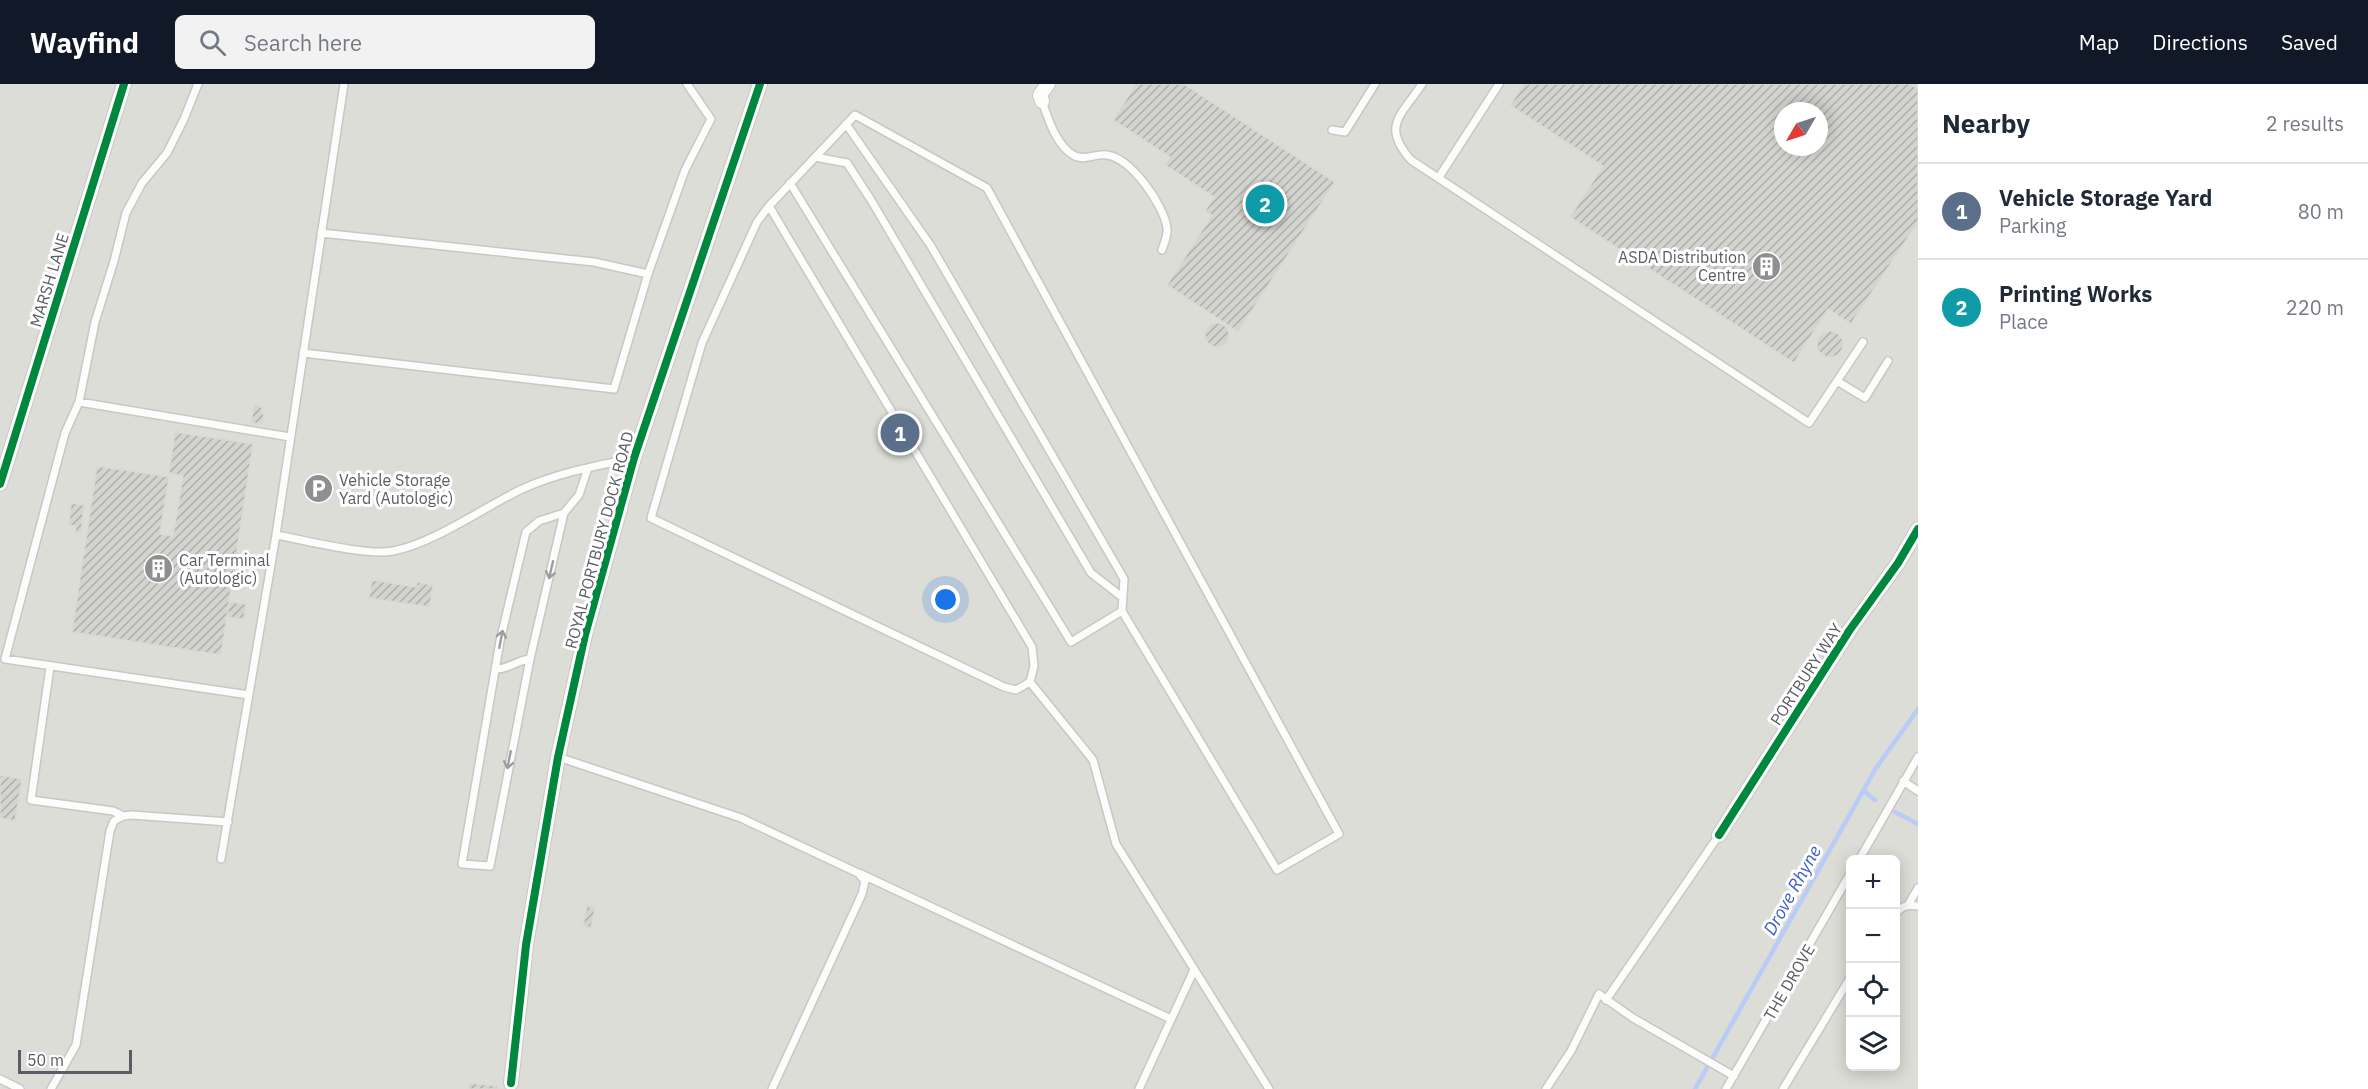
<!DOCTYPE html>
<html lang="en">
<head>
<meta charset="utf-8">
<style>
	:root { --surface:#fff; --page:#f2f2f3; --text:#1f2937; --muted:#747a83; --line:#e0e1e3; --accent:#111827 }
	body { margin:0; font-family:"IBM Plex Sans",sans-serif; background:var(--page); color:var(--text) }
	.controls { position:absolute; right:18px; bottom:18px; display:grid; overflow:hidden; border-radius:9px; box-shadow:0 3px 15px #0003 }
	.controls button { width:54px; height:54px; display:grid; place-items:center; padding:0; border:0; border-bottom:2px solid var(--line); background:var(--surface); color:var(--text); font:30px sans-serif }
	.compass { position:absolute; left:1774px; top:18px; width:54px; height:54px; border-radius:50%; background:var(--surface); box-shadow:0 3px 15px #0003; rotate:231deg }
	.scale { position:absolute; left:18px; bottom:15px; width:114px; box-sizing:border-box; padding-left:6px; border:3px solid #5b5d64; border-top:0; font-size:16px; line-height:21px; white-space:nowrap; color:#5b5d64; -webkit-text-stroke:4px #fff; paint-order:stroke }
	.you { position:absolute; left:946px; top:516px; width:21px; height:21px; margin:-15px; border:4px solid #fff; border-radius:50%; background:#1a73e8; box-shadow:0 0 0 9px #1a73e833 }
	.badge { display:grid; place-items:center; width:39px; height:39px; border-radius:50%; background:var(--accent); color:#fff; font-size:20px; font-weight:700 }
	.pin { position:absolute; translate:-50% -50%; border:3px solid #fff; box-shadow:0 2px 6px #0006 }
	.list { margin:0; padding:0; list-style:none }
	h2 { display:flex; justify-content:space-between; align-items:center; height:78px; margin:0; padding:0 24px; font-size:26px }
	h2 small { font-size:20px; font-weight:400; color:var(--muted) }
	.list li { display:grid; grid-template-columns:39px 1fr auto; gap:18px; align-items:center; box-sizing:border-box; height:96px; padding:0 24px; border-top:2px solid var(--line) }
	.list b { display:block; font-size:22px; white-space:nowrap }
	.list p { margin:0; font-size:20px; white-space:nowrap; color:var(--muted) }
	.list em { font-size:20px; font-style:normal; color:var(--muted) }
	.icon { flex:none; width:33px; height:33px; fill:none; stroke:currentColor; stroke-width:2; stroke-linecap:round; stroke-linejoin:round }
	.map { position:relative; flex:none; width:1918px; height:1005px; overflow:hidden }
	header { display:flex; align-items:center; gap:36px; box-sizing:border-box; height:84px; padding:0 30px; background:var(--accent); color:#fff }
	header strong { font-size:28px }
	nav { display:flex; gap:33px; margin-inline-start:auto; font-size:21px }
	.search { width:420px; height:54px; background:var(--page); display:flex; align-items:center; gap:15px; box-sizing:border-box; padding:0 21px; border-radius:9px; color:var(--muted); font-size:22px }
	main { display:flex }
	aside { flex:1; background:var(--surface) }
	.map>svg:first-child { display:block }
	.industrial { fill:#dcddd6; fill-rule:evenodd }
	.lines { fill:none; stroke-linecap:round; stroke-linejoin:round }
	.stream { stroke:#b8ccf7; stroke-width:4.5 }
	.building { fill:url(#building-hatch); stroke:#dadad4; stroke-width:1.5; fill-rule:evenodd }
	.lane-casing { stroke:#c7c7c7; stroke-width:10 }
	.street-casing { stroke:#c7c7c7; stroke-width:16 }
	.lane { stroke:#fcfcfb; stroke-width:7 }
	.street { stroke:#fcfcfb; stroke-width:14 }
	.cycleway-casing { stroke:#fff; stroke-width:11 }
	.cycleway { stroke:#00873e; stroke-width:8 }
	.oneway { stroke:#9b9da0 }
	.labels { text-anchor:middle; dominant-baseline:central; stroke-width:6; stroke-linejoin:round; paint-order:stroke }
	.poi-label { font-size:16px; fill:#5b5d64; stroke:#fff; text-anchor:start }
	.street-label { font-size:16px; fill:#5b5d64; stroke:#fff }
	.water-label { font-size:18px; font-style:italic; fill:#3e5ec9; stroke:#fff }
</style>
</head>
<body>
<header>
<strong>Wayfind</strong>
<div class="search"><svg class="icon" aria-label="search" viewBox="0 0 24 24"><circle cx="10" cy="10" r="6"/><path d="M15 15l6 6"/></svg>Search here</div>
<nav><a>Map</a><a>Directions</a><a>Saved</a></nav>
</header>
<main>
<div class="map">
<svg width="1918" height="1005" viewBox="0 0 1918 1005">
	<defs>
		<pattern id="building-hatch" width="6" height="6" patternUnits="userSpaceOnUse" patternTransform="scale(1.5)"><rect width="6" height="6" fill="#d3d3cf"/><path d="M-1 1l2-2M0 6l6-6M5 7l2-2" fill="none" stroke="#aeaeac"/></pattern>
	</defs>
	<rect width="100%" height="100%" fill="#ebebe5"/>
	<path class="industrial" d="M0 0H1918V1005H0ZM1783 27H1819V63H1783ZM1850 776H1896V982H1850Z"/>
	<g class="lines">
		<path class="stream" d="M1864 707 1875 716
			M1895 728 1918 740
			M1695 1005 1876 684 1918 625"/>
	</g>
	<path class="building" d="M1136 0H1184L1335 98 1238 248 1167 201 1212 131 1205 127 1214 113 1165 81 1170 73 1113 36Z
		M1524 0H1910L1918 5V138L1851 240 1828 225 1794 279 1570 133 1603 82 1510 21ZM1783 27H1819V63H1783Z
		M1205 251a12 12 0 1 1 24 0a12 12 0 1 1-24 0Z
		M1817 260a13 13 0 1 1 26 0a13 13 0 1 1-26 0Z
		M254 321 262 323 261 329 264 330 263 340 251 339Z
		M175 348 253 360 221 571 72 548 97 382 169 393 160 450 173 452 183 392 169 389Z
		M71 419 84 421 81 449 75 448 76 442 69 441Z
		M372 496 416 503 417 498 433 501 430 523 369 514Z
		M229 518 246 520 244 535 227 533Z
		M0 691 22 695 15 737 0 734Z
		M587 822 595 824 591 844 583 842Z
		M469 999 498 1002V1005H469Z"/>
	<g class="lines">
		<defs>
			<path id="lane" d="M198 0 184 35 167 69 142 99 126 129 114 177 95 238 79 318 290 353
				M1422 0C1401 32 1381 42 1411 76L1809 339 1863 258
				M1042 17C1048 35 1057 63 1075 72 1086 77 1096 69 1107 71 1131 74 1164 121 1167 144 1168 152 1164 159 1162 166
				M1332 46 1345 48 1375 0
				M815 73 847 79 871 116 1091 489 1122 513
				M1439 93 1499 0
				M790 99 1071 558 1122 527
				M769 122 855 31 987 104 1339 750 1277 786 1122 527 1124 495 931 162 846 40
				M769 122 1032 563 1034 582 1030 598 1016 606 1004 603 651 434 702 259 757 138Z
				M321 149 594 178 648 190 685 86 711 35 687 0
				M303 269 614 305 648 190
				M1837 297 1865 314 1888 277
				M79 318 65 349 5 575 249 611
				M564 429 539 437 526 448 500 557 462 780 490 782 530 575 564 429 579 411 588 384
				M276 451C305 456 365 472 393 467 432 460 483 424 520 406 557 389 595 382 634 374
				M50 583 31 716 113 727 123 732 132 731 228 738
				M495 585C508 586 517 576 530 575
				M1030 598 1093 676 1116 760 1269 1005
				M558 673 741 734 858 789 865 797 862 810 772 1005
				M1903 697 1918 707
				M221 775 276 451 344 0
				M1859 776 1918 673
				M861 790 1171 935
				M1908 821 1918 804
				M1896 829C1903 821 1908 821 1918 822
				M1606 916 1719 751
				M0 995 20 1005
				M51 1005 76 961 110 747 114 737 123 732
				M1139 1005 1194 886
				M1546 1005 1571 967 1599 910 1633 934 1734 992
				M1726 1005 1850 790
				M1783 1005 1850 894"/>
			<path id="street" d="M1042 17 1040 11 1048 0
				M0 400 124 0
				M1719 751 1849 547 1898 479 1918 445
				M511 999 526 861 558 673 585 551 634 374 760 0"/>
		</defs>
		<use href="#lane" class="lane-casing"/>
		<use href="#street" class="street-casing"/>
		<use href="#lane" class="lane"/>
		<use href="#street" class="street"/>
		<defs>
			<path id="cycleway" d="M0 400 124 0
				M1719 751 1849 547 1898 479 1918 445
				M511 999 526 861 558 673 585 551 634 374 760 0"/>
		</defs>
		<use href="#cycleway" class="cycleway-casing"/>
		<use href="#cycleway" class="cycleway"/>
	</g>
	<defs><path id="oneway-shaft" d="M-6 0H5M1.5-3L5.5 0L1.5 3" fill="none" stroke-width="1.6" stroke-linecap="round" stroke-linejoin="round" transform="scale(1.5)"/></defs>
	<g class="oneway">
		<use href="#oneway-shaft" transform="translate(551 486) rotate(103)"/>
		<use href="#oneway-shaft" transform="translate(501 555) rotate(-79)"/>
		<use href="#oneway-shaft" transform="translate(509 676) rotate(101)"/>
	</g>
	<defs>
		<symbol id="building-disc" viewBox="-11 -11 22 22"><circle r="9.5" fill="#8d8f91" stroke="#fff"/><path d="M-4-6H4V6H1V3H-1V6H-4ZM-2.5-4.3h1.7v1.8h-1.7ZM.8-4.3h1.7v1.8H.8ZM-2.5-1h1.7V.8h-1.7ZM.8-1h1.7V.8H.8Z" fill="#fff"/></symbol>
		<symbol id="parking-disc" viewBox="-11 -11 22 22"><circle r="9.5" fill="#8d8f91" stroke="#fff"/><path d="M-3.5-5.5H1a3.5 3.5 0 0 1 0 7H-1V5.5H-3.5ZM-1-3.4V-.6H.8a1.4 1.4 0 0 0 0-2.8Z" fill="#fff"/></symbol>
	</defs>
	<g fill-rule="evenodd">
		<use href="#building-disc" x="1750" y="166" width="33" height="33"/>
		<use href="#parking-disc" x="302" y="388" width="33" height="33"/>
		<use href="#building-disc" x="142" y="468" width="33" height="33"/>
	</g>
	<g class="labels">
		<g class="poi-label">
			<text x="1746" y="173" text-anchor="end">ASDA Distribution<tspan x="1746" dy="18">Centre</tspan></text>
			<text x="339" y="396">Vehicle Storage<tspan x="339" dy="18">Yard (Autologic)</tspan></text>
			<text x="179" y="476">Car Terminal<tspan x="179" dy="18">(Autologic)</tspan></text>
		</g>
		<g class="street-label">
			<text transform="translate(49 196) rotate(-73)">MARSH LANE</text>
			<text transform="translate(599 456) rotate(-75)">ROYAL PORTBURY DOCK ROAD</text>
			<text transform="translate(1806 590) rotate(-57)">PORTBURY WAY</text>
			<text transform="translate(1789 898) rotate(-60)">THE DROVE</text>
		</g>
		<g class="water-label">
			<text transform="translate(1792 806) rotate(-61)">Drove Rhyne</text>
		</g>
	</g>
</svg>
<div class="controls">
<button>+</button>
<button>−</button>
<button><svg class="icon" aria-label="locate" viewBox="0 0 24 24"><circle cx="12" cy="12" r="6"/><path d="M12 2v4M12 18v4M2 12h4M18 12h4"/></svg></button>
<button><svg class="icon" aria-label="layers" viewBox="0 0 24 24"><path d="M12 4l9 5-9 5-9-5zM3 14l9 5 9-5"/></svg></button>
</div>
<svg class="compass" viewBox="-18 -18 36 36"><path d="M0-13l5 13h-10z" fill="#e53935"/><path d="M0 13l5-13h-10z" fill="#747a83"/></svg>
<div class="scale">50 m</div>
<div class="you"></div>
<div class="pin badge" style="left:900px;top:349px;background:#5c6f8a">1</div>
<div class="pin badge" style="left:1265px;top:120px;background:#0f9aa8">2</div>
</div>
<aside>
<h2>Nearby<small>2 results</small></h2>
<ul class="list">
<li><span class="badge" style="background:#5c6f8a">1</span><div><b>Vehicle Storage Yard</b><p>Parking</p></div><em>80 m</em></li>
<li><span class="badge" style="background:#0f9aa8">2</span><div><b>Printing Works</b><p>Place</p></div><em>220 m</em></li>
</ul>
</aside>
</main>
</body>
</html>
